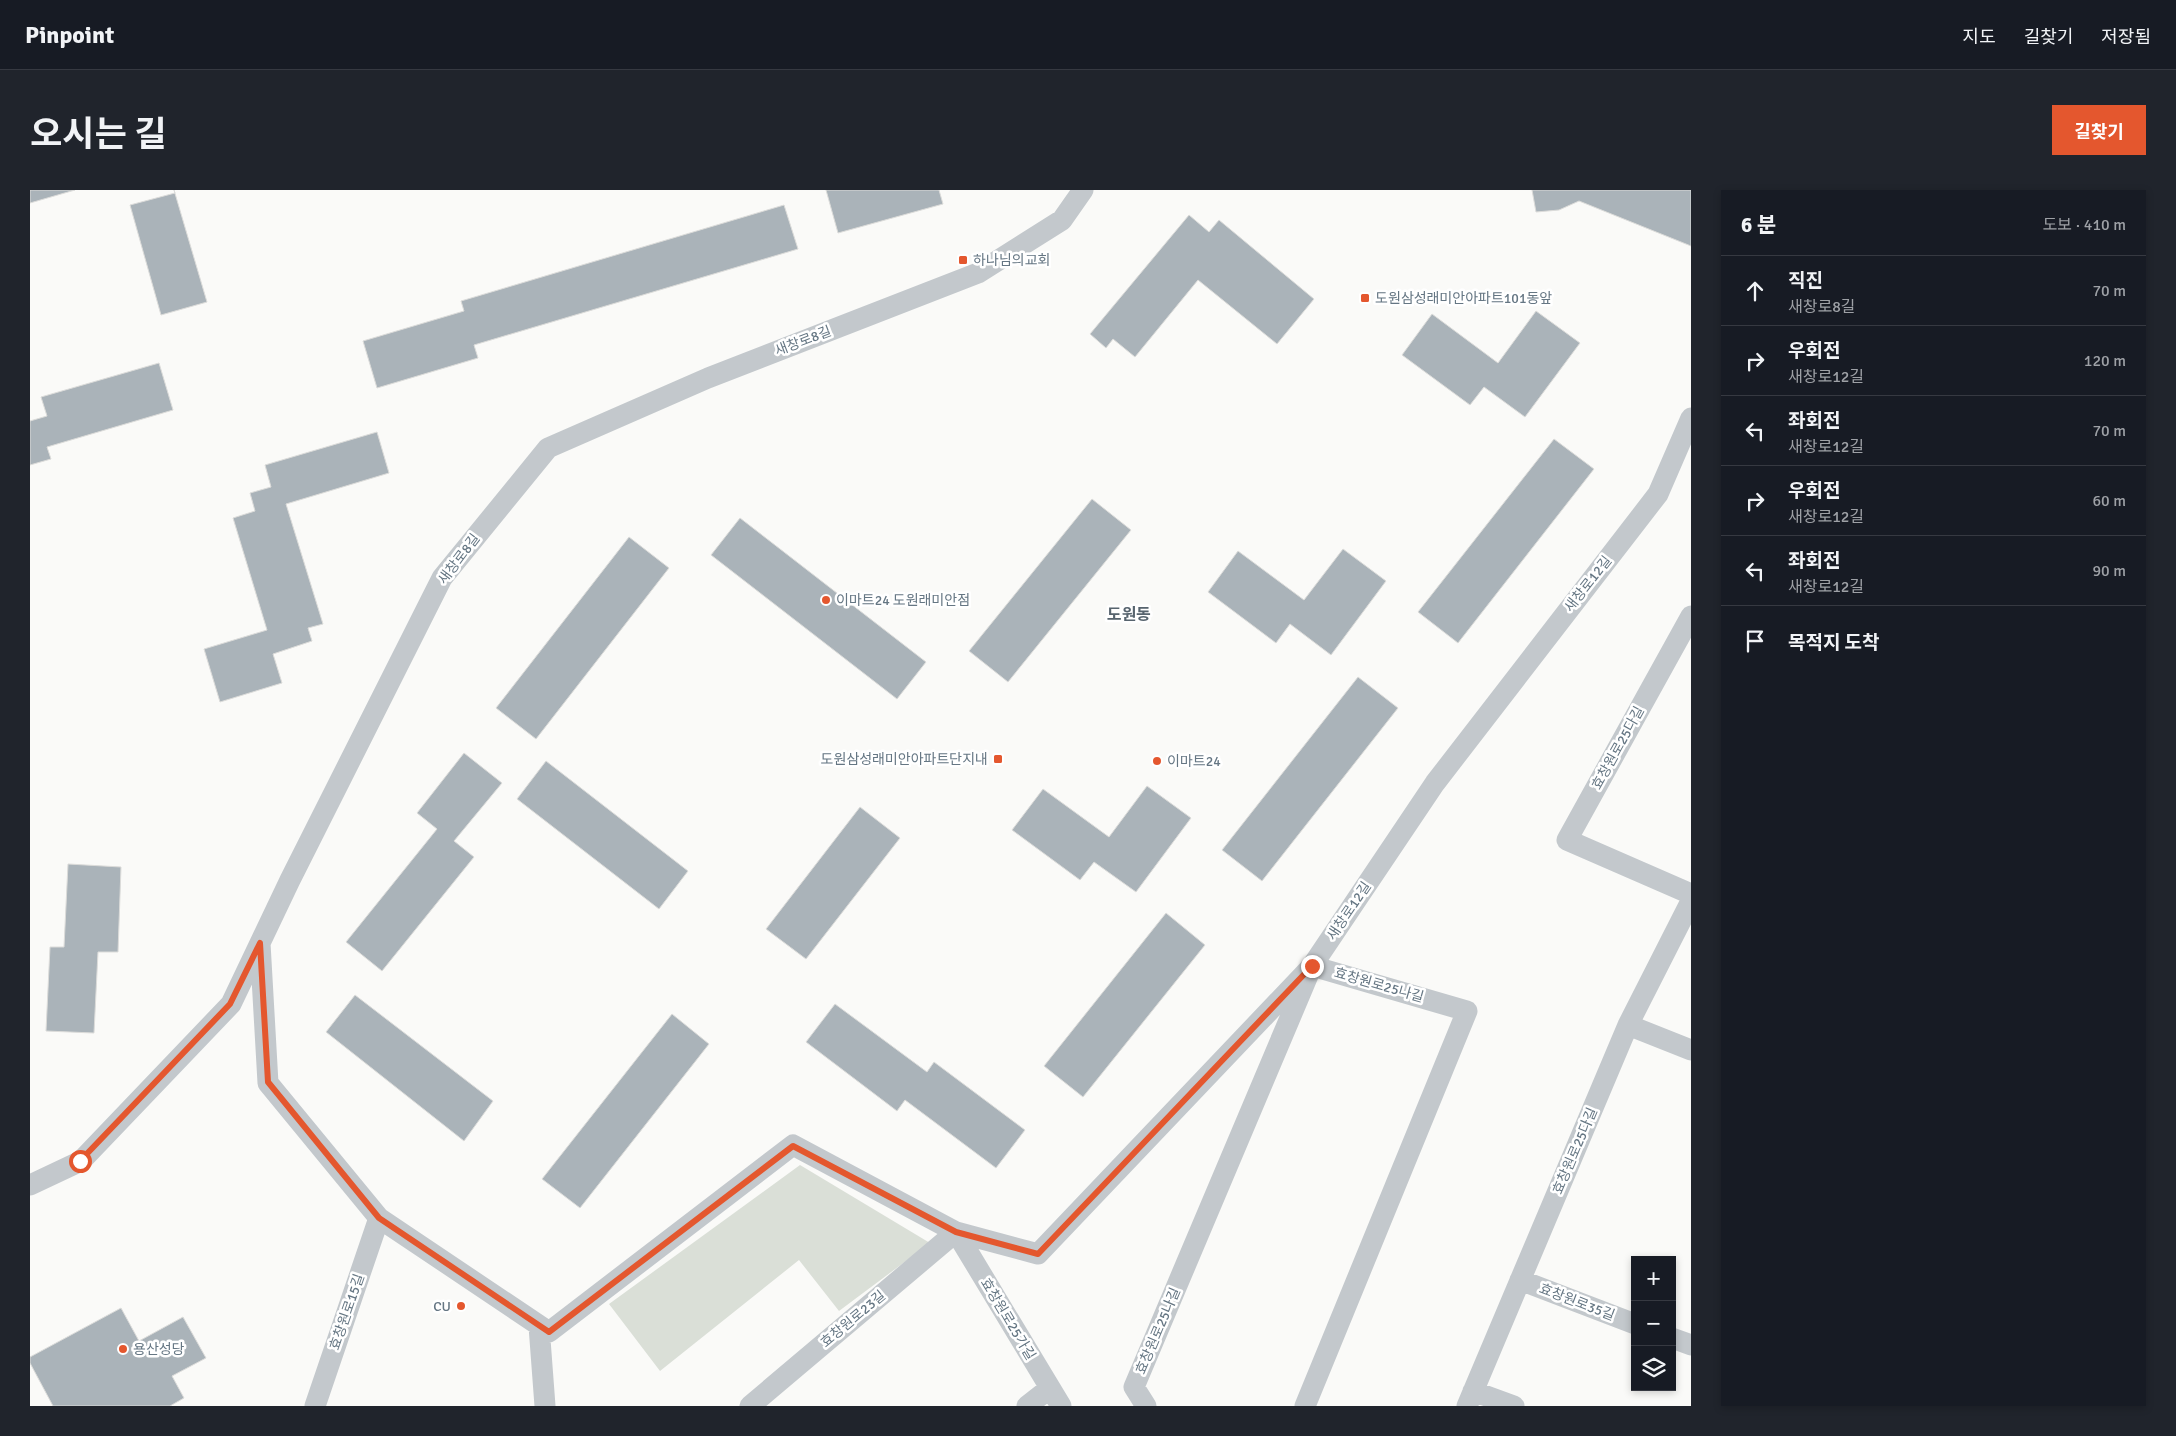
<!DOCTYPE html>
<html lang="ko">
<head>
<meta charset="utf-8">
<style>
	:root { --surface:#171b24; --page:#20242c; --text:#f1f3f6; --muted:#9ea1a6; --line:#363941; --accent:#e4572e }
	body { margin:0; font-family:Signika,"Noto Sans KR",sans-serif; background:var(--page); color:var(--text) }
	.controls { position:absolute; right:15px; bottom:15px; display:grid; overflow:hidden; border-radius:0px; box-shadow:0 2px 8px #0003 }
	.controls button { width:45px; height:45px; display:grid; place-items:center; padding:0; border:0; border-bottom:1px solid var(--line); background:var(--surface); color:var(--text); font:25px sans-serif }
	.stop { position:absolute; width:15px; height:15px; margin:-11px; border:4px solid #e4572e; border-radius:50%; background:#fff }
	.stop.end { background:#e4572e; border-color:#fff; box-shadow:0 1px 5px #0008 }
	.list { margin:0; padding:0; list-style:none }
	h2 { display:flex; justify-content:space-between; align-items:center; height:65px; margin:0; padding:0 20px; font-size:21px }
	h2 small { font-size:16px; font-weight:400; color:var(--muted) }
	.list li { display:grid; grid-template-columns:32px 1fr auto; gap:15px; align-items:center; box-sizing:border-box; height:70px; padding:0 20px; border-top:1px solid var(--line) }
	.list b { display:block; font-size:19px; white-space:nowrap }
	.list p { margin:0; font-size:16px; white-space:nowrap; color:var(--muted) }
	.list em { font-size:16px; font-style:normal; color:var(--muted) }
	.icon { flex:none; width:28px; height:28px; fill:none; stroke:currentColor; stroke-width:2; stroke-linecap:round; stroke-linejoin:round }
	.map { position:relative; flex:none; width:1661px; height:1216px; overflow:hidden; border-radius:0px }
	header { display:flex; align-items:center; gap:30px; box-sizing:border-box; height:70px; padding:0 25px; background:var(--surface); border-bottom:1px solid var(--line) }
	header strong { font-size:24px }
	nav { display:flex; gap:28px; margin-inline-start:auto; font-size:18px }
	.intro { display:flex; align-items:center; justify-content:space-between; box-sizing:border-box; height:120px; padding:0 30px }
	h1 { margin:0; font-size:35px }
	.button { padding:12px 22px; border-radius:0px; background:var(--accent); color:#fff; font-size:18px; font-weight:700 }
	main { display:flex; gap:30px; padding:0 30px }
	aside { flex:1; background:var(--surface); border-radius:0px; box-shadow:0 2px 8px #0003 }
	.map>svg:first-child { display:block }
	.green { fill:#dadfd7 }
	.building { fill:#aab3b9; stroke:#dcdcda }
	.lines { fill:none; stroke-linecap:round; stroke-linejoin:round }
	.street { stroke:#c3c8cc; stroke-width:21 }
	.route { stroke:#e4572e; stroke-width:6 }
	.poi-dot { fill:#e4572e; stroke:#fff; stroke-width:2 }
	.labels { text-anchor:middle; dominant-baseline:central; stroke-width:5; stroke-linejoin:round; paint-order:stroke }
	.poi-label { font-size:14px; fill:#657683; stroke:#fff; text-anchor:start }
	.street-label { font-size:14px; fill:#657683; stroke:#fff }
	.quarter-label { font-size:16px; font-weight:bold; fill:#57646e; stroke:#fff }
</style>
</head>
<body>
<header>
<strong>Pinpoint</strong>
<nav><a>지도</a><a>길찾기</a><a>저장됨</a></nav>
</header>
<div class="intro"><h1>오시는 길</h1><a class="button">길찾기</a></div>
<main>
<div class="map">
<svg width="1661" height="1216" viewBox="0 0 1661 1216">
	<rect width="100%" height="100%" fill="#fafaf8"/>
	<path class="green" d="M770 975 900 1053 809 1121 769 1070 630 1181 579 1114Z"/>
	<path class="building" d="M0 0H45L0 13Z
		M144 0 177 112 131 125 100 15 145 3Z
		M796 0H909L913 14 808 43Z
		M1502 0H1661V56L1549 11 1529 20 1506 22Z
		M754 15 768 59 444 155 448 168 347 198 333 151 434 121 431 111Z
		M1159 25 1179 42 1189 30 1284 109 1247 154 1168 90 1105 167 1083 149 1076 158 1060 144Z
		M1506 121 1550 153 1495 227 1454 197 1440 215 1372 165 1402 124 1468 173Z
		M129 173 143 220 17 257 21 269 0 275V231L17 226 11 207Z
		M347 242 359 283 256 314 293 434 278 438 282 451 243 464 252 493 190 512 174 459 237 440 203 328 225 321 220 303 241 297 235 275Z
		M1524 249 1564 279 1428 453 1388 422Z
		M1062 309 1101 340 978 492 939 461Z
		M710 328 896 472 867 509 681 365Z
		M599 347 639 378 506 549 466 518Z
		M1313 359 1356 391 1301 465 1260 434 1246 453 1178 402 1208 361 1274 410Z
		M1328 487 1368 518 1232 691 1192 660Z
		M434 563 472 593 424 651 444 667 352 781 316 752 407 639 387 623Z
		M516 571 658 681 629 719 487 609Z
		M1117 596 1161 628 1106 702 1064 672 1050 690 982 640 1013 599 1079 647Z
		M830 617 870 648 776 769 736 739Z
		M38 674 91 677 88 762H68L64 843 16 841 20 757H34Z
		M1136 723 1175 755 1053 907 1014 876Z
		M325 805 463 911 434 951 296 842Z
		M805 814 897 882 904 872 995 940 966 978 875 910 867 921 776 852Z
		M642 824 679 854 550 1018 512 989Z
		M91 1118 109 1151 153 1127 176 1168 142 1186 154 1208 140 1216H23L0 1173V1167Z"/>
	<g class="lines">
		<path class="street" d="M1661 426 1537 650 1661 704
			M230 753 238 893 349 1028 519 1142 763 955 926 1042 1008 1064 1282 776 1405 593 1628 304 1661 228
			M1598 835 1661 860
			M0 995 51 971 201 814 260 690 412 388 518 258 678 188 948 83 1032 30 1053 0
			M1490 1090 1605 1134
			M509 1136 515 1216
			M1642 1148 1661 1155
			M1443 1201 1484 1216
			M285 1216 349 1028
			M720 1216 926 1042 1031 1216
			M997 1216 1020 1198
			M1116 1216 1104 1197 1282 776 1437 821 1275 1216
			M1437 1216 1598 835 1661 711"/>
	</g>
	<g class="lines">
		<path class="route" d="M50 971 200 814 230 753 238 892 349 1028 519 1142 763 956 926 1042 1008 1064 1282 776"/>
	</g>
	<g class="poi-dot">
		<rect x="928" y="65" width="10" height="10" rx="2.5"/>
		<rect x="1330" y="103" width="10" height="10" rx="2.5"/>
		<circle cx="796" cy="410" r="5"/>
		<rect x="963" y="564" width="10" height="10" rx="2.5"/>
		<circle cx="1127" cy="571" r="5"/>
		<circle cx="431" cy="1116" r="5"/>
		<circle cx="93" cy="1159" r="5"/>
	</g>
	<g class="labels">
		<g class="poi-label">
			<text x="943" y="70">하나님의교회</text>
			<text x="1345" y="108">도원삼성래미안아파트101동앞</text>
			<text x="806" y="410">이마트24 도원래미안점</text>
			<text x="958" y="569" text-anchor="end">도원삼성래미안아파트단지내</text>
			<text x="1137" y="571">이마트24</text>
			<text x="421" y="1116" text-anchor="end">CU</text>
			<text x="103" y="1159">용산성당</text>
		</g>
		<g class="street-label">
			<text transform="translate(773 151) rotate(-21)">새창로8길</text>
			<text transform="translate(429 369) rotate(-53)">새창로8길</text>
			<text transform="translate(1558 394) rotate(-52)">새창로12길</text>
			<text transform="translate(1588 558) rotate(-61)">효창원로25다길</text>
			<text transform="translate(1319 721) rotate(-56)">새창로12길</text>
			<text transform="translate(1349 795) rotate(16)">효창원로25나길</text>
			<text transform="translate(1545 961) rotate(-67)">효창원로25다길</text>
			<text transform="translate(1547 1112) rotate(21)">효창원로35길</text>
			<text transform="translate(317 1122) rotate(-71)">효창원로15길</text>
			<text transform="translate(823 1129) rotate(-40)">효창원로23길</text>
			<text transform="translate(978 1129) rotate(59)">효창원로25가길</text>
			<text transform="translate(1128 1141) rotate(-67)">효창원로25나길</text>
		</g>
		<g class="quarter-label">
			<text x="1099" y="425">도원동</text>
		</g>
	</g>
</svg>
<div class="controls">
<button>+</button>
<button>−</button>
<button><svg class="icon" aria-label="layers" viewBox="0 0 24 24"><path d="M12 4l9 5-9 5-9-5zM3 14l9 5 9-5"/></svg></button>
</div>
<div class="stop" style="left:50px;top:971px"></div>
<div class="stop end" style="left:1282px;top:776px"></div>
</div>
<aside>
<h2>6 분<small>도보 · 410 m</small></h2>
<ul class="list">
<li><svg class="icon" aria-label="ahead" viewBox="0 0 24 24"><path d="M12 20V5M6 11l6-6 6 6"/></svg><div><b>직진</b><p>새창로8길</p></div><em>70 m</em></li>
<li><svg class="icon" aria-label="right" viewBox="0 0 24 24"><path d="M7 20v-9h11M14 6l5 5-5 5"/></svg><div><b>우회전</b><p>새창로12길</p></div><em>120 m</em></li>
<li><svg class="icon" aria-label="left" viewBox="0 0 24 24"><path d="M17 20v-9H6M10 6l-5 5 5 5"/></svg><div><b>좌회전</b><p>새창로12길</p></div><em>70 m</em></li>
<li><svg class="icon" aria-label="right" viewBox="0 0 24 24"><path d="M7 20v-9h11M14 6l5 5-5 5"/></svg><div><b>우회전</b><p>새창로12길</p></div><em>60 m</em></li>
<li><svg class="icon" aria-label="left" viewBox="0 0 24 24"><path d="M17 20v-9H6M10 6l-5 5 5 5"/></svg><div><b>좌회전</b><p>새창로12길</p></div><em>90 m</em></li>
<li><svg class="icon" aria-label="arrive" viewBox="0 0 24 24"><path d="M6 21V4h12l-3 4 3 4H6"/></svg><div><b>목적지 도착</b></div></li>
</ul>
</aside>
</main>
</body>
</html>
